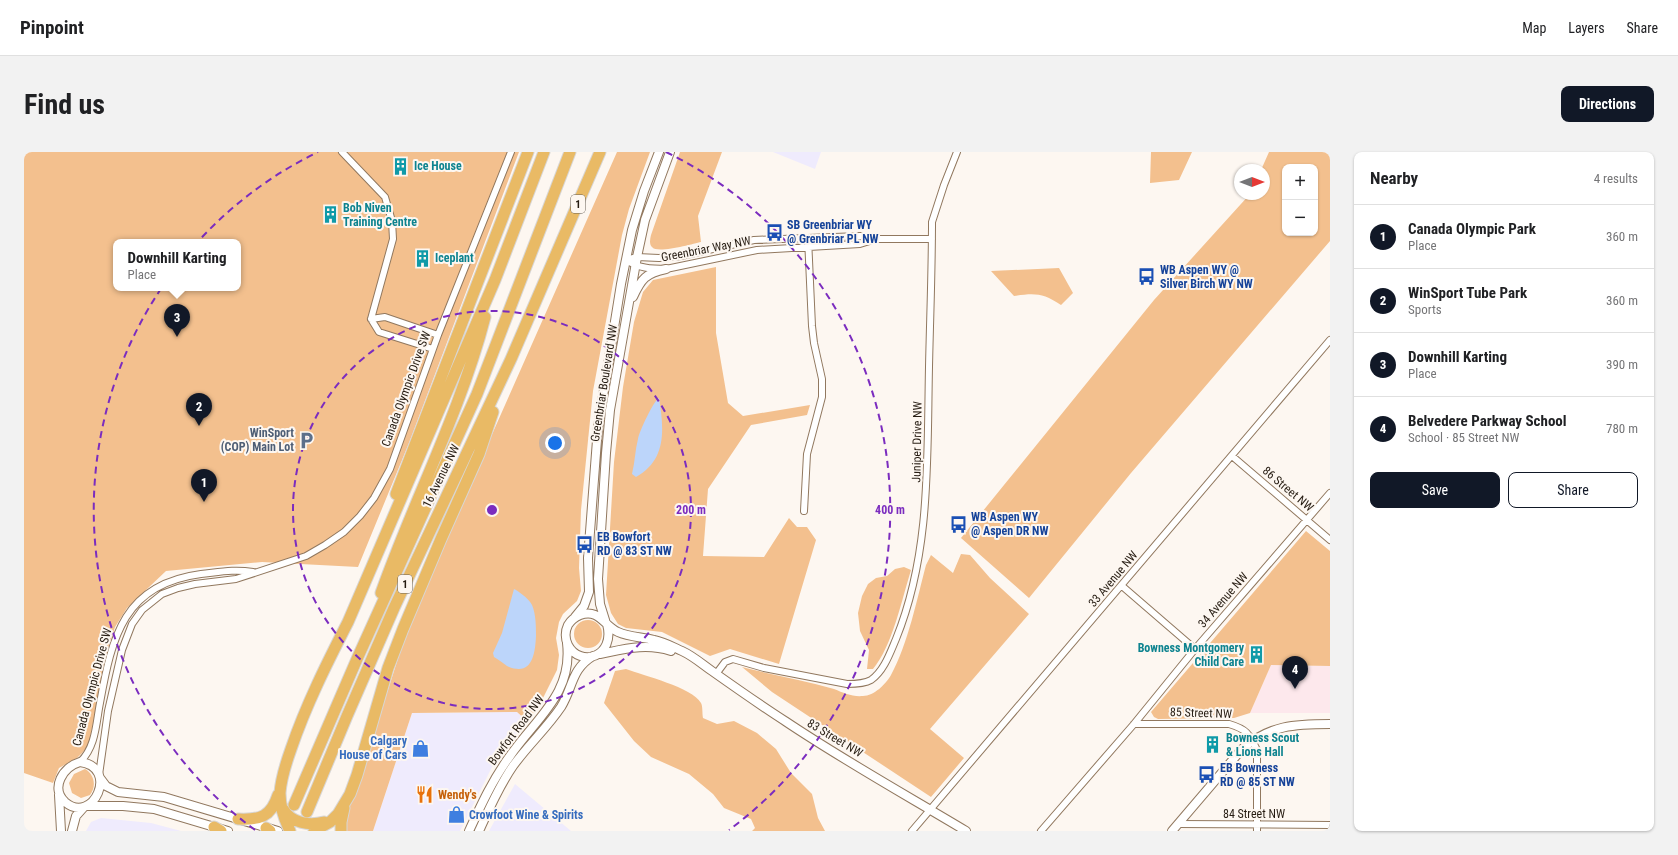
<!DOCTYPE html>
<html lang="en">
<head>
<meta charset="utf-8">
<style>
	:root { --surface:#fff; --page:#f2f2f2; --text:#202124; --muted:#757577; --line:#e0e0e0; --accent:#111827 }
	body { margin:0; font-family:"Roboto Condensed",sans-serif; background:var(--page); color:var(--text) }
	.controls { position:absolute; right:12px; top:12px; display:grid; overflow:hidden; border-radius:8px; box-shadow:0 1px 3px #0004 }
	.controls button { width:36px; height:36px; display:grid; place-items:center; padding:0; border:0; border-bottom:1px solid var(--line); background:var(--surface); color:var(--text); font:20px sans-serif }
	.compass { position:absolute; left:1210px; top:12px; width:36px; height:36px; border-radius:50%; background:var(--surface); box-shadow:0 1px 3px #0004; rotate:90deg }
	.you { position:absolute; left:531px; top:291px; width:14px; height:14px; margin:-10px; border:3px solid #fff; border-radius:50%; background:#1a73e8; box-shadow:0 0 0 6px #1a73e833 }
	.badge { display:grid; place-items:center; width:26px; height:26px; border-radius:50%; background:var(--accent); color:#fff; font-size:13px; font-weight:700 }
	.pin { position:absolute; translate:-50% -33px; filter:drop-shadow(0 1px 2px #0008) }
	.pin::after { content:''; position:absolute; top:21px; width:14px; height:12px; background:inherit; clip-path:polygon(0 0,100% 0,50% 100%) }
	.popup { position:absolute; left:89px; top:87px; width:128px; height:52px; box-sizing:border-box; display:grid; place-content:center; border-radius:8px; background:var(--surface); filter:drop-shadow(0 1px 3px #0005); font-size:13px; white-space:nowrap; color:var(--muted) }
	.popup b { font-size:15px; color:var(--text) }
	.popup::after { content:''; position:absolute; left:50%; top:100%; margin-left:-8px; border:8px solid transparent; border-top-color:var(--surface) }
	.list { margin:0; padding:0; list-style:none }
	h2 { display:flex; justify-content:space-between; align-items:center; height:52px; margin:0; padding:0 16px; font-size:17px }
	h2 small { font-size:13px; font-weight:400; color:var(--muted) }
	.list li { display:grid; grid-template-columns:26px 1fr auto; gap:12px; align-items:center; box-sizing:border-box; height:64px; padding:0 16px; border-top:1px solid var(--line) }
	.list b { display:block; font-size:15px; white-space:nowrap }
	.list p { margin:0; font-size:13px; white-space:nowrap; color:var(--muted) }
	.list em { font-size:13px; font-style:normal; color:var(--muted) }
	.actions { display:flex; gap:8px; padding:12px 16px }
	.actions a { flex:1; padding:9px 0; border:1px solid var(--accent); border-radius:8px; text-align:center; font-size:14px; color:var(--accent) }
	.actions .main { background:var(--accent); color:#fff }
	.map { position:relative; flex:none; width:1306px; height:679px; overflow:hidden; border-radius:8px }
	header { display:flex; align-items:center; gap:24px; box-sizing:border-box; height:56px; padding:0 20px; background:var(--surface); border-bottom:1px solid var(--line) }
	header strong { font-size:19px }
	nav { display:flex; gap:22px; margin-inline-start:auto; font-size:14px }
	.intro { display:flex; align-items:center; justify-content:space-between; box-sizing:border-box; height:96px; padding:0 24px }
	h1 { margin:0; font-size:28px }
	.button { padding:10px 18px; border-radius:8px; background:var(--accent); color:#fff; font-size:14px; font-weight:700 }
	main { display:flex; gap:24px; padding:0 24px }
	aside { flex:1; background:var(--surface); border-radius:8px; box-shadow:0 1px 3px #0004 }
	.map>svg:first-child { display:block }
	.commercial { fill:#efebfd }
	.education { fill:#fde8ec }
	.green { fill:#f3c08e; fill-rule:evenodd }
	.water { fill:#bcd5fa }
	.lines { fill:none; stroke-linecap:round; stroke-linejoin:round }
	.minor-casing { stroke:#91785f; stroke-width:8 }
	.tertiary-casing { stroke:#91785f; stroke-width:10 }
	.motorway-casing { stroke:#d8d6d4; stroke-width:13 }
	.minor { stroke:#fff; stroke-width:6 }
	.tertiary { stroke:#fff; stroke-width:8 }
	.motorway { stroke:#e9ba65; stroke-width:11 }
	.ring { fill:none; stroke:#7b2cbf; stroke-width:2; stroke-dasharray:7 5 }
	.labels { text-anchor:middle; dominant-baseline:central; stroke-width:4; stroke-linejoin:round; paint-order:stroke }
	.shield { fill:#fdf7f1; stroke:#665e55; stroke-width:1 }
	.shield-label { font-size:11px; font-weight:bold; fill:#261c12 }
	.culture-label { font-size:12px; font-weight:bold; fill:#0d838f; stroke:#fdf7f1; text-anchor:start }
	.transit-label { font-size:12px; font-weight:bold; fill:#164399; stroke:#fdf7f1; text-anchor:start }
	.street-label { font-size:12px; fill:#261c12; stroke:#fdf7f1 }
	.service-label { font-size:12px; font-weight:bold; fill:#4e5e75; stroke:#fdf7f1; text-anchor:end }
	.shop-label { font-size:12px; font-weight:bold; fill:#366cbe; stroke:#fdf7f1; text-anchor:end }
	.food-label { font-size:12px; font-weight:bold; fill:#c56008; stroke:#fdf7f1; text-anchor:start }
	.centre { fill:#7b2cbf; stroke:#fdf7f1; stroke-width:2 }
	.ring-label { font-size:12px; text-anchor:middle; font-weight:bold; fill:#7b2cbf; stroke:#fdf7f1; stroke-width:4; stroke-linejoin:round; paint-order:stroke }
</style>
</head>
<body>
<header>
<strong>Pinpoint</strong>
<nav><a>Map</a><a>Layers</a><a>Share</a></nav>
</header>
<div class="intro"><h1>Find us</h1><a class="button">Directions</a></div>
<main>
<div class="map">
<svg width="1306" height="679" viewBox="0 0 1306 679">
	<rect width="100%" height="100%" fill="#fdf7f1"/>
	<path class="commercial" d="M749 0H797L791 17Z
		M493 560 503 569 470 611 436 679H349L388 561Z
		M491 632 547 679H465Z
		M77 666 127 671 157 679H62L67 670Z"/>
	<path class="education" d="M1247 513 1306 514V561H1226Z"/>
	<path class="green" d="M0 0H495L385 291 334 415 238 410 142 419 103 456 91 475 84 496 65 591 60 599 53 606 35 616 29 631 0 621ZM92 90H214V136H92Z
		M593 0H626L605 57 598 83 569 239 557 358 555 416 557 439 553 449 539 462 535 470 532 486 535 503 533 518 514 556 503 569 493 560 388 561 349 679H321L320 663 337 621 381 485 411 411Z
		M656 0H698L674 64 677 90C668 92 633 102 628 95 625 92 626 87 627 83Z
		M1127 0H1168L1155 28 1126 31Z
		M1245 0H1306V89L1107 321 1005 446 937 386 1130 148 1226 42H1240V18H1237ZM1261 15H1291V81H1261Z
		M692 115V181L704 251 719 264 786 253 783 263 727 273 684 337 679 404 740 405 765 366 773 375H783L792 388 755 512 706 497 686 504 638 480 602 476 594 472 587 461 582 443 590 310 599 235 610 170 619 140 629 128Z
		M1035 116 1049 141 1037 153C1019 141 1011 141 990 144L967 119Z
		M1282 379 1306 399V514L1247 513 1226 561 1210 566 1134 567 1130 565 1127 560Z
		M937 402 946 403 966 426 1005 462 906 577 940 606 907 645 748 540 718 515C748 523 780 528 810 537 820 541 828 545 839 544 850 544 862 532 867 523 884 492 893 447 902 413L907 403 929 421Z
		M880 415 887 418C878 447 868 495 849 517H843L845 498 836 479 834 461 838 444 844 432 852 426 863 424 871 417Z
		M550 482a14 14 0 1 1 28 0a14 14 0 1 1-28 0Z
		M602 517C620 524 668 535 677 551 679 555 678 561 679 566L693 572 710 569 733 581 752 597 767 621 788 642 794 666 801 679H728L731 676 727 667 700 656 689 642 665 622 627 605 610 589 580 551 591 519Z
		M61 617C70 622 73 634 66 643L57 646 48 641 45 631 50 622Z"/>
	<path class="water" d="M635 246C640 277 643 308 612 325L608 322C611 310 611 298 614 287 615 280 630 248 635 246Z
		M490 437 492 438C498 442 505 447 508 453 512 462 512 475 512 484 511 503 508 525 483 514 479 511 475 508 470 505L469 501 478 481Z"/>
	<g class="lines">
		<defs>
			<path id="minor" d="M318 0 361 45 368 69 369 87 347 167
				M602 108 613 105 635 106 657 104 730 88 836 84 850 87H908
				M602 108C614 116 627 117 642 117L733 98 836 92 849 88
				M347 167 355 180 409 197
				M347 167 361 165 414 183
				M1208 304 1306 388
				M780 359 783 302 798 245V227L790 191 788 174 784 86
				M1098 434 1171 497
				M692 522 701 510 709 507 740 516 823 532C831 532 840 532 847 528 860 519 866 501 872 487 907 401 903 307 905 215 906 167 908 118 908 70L920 33 933 0
				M1110 572H1205C1222 577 1225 581 1233 598V679
				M56 610C72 595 72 571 76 551 88 484 100 432 177 422 196 420 210 417 229 420
				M75 623 84 559 98 498 108 472 118 458 138 442 154 436 171 432 212 427 282 404 301 393 320 380 336 364 350 346 366 317 414 183 487 0
				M1154 672 1306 673
				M888 679 1306 188
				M1017 679 1110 572 1171 497 1306 341"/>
			<path id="tertiary" d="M609 145C617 127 622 121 642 117
				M551 465 560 454 565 440 564 406 574 275 597 132 608 78 620 39 635 0
				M581 468 576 452 574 427 582 301 586 258 613 105 621 68 646 0
				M583 472C592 505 556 516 544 493 541 487 541 479 544 473 547 468 551 465 556 463 575 456 580 474 594 480 605 485 618 485 630 488 640 490 649 495 658 499 669 504 678 512 688 519 712 536 736 553 761 569 819 608 882 643 942 679
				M576 502C601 497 622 491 647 499
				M56 610C96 615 69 674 41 650 26 636 39 615 56 610Z
				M76 626 82 634 94 640 140 645 254 679
				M35 643 37 679
				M63 654H99L130 657 204 679
				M48 679 52 664 60 655
				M445 679C457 653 469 627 486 604 512 566 549 542 543 491
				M455 679C465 657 475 634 489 614 504 593 523 576 537 555 549 536 547 517 569 504
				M1148 679 1218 597C1246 573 1271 572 1306 572"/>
			<path id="motorway" d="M372 342 504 0
				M357 441C390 348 436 261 461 165
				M270 653 333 507 453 242 546 0
				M259 657C267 671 285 674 300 670
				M283 660 323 564 370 456 487 207 576 0
				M214 667C236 668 247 665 254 643
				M190 675 197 679
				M242 676 246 679
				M266 679C260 667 256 655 256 641 257 626 262 611 267 597 282 553 303 511 324 470L471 128 520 0
				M290 679 306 670 314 662 326 642 333 623 364 516 379 477 417 387 455 302 469 260
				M317 679V670L320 656"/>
		</defs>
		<use href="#minor" class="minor-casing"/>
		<use href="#tertiary" class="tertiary-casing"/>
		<use href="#motorway" class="motorway-casing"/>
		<use href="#minor" class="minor"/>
		<use href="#tertiary" class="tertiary"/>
		<use href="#motorway" class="motorway"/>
	</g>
	<g class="ring">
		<circle cx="468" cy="358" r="199"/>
		<path d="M231 678A398 398 0 0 1 294 0M642 0A398 398 0 0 1 705 678"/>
	</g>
	<defs>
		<symbol id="building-bare" viewBox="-9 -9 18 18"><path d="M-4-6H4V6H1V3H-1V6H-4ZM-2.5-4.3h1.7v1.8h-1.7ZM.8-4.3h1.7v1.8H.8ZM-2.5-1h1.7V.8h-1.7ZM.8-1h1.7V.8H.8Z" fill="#0f9aa8" stroke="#fdf7f1" stroke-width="2.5" paint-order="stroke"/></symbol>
		<symbol id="bus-bare" viewBox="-9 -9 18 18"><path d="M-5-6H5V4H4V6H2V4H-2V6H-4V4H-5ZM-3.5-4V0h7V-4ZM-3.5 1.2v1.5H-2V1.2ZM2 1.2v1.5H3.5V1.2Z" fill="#1a4fb4" stroke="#fdf7f1" stroke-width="2.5" paint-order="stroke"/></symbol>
		<symbol id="parking-bare" viewBox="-9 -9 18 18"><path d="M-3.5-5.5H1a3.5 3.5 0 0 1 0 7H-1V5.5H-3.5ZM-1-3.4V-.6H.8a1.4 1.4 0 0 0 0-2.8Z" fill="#5c6f8a" stroke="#fdf7f1" stroke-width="2.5" paint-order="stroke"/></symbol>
		<symbol id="shop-bare" viewBox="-9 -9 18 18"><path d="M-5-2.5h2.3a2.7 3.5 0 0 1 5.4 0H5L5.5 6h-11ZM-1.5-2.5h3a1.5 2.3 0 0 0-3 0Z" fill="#3f7fe0" stroke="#fdf7f1" stroke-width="2.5" paint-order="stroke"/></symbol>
		<symbol id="restaurant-bare" viewBox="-9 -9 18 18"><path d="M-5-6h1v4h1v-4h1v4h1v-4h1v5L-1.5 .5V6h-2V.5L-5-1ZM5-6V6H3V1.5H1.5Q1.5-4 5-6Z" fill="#e8710a" stroke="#fdf7f1" stroke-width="2.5" paint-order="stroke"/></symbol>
	</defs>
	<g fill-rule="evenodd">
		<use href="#building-bare" x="364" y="2" width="25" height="25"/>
		<use href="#building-bare" x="294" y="50" width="25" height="25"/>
		<use href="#bus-bare" x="738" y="68" width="25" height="25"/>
		<use href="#building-bare" x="386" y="94" width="25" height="25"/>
		<use href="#bus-bare" x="1110" y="112" width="25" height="25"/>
		<use href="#parking-bare" x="270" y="276" width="25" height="25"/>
		<use href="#bus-bare" x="922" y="360" width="25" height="25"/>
		<use href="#bus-bare" x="548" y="380" width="25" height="25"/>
		<use href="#building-bare" x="1220" y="490" width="25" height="25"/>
		<use href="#building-bare" x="1176" y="580" width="25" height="25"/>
		<use href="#shop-bare" x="384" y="584" width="25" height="25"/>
		<use href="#bus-bare" x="1170" y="610" width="25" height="25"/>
		<use href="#restaurant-bare" x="388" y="630" width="25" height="25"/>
		<use href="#shop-bare" x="420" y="650" width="25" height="25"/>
	</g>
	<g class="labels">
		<g class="shield">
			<rect x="547" y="43" width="14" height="18" rx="3"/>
			<rect x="374" y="423" width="14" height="18" rx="3"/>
		</g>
		<g class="shield-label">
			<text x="554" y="52">1</text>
			<text x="381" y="432">1</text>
		</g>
		<g class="culture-label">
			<text x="390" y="14">Ice House</text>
			<text x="319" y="56">Bob Niven<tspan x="319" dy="14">Training Centre</tspan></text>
			<text x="411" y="106">Iceplant</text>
			<text x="1220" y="496" text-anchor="end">Bowness Montgomery<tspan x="1220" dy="14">Child Care</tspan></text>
			<text x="1202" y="586">Bowness Scout<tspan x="1202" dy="14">&amp; Lions Hall</tspan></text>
		</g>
		<g class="transit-label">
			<text x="763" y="73">SB Greenbriar WY<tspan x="763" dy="14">@ Grenbriar PL NW</tspan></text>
			<text x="1136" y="118">WB Aspen WY @<tspan x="1136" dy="14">Silver Birch WY NW</tspan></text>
			<text x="947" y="365">WB Aspen WY<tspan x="947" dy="14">@ Aspen DR NW</tspan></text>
			<text x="573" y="385">EB Bowfort<tspan x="573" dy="14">RD @ 83 ST NW</tspan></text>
			<text x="1196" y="616">EB Bowness<tspan x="1196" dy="14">RD @ 85 ST NW</tspan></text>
		</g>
		<g class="street-label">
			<text transform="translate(682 97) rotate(-11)">Greenbriar Way NW</text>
			<text transform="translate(580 231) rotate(-81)">Greenbriar Boulevard NW</text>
			<text transform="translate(382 237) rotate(-70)">Canada Olympic Drive SW</text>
			<text transform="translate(893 290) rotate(-89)">Juniper Drive NW</text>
			<text transform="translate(417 324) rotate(-64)">16 Avenue NW</text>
			<text transform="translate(1264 337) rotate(40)">86 Street NW</text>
			<text transform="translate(1089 427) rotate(-50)">33 Avenue NW</text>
			<text transform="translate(1199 448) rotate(-49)">34 Avenue NW</text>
			<text transform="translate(68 535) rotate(-75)">Canada Olympic Drive SW</text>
			<text transform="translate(1177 561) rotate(2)">85 Street NW</text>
			<text transform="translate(492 578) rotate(-53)">Bowfort Road NW</text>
			<text transform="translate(811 586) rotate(31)">83 Street NW</text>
			<text x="1230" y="662">84 Street NW</text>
		</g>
		<g class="service-label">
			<text x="270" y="281">WinSport<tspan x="270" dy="14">(COP) Main Lot</tspan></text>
		</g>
		<g class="shop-label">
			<text x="383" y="589">Calgary<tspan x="383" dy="14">House of Cars</tspan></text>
			<text x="445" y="663" text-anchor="start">Crowfoot Wine &amp; Spirits</text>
		</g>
		<g class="food-label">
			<text x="414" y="643">Wendy's</text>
		</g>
	</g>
	<circle cx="468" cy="358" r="6" class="centre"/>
	<g class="ring-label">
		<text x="667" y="362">200 m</text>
		<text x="866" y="362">400 m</text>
	</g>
</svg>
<div class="controls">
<button>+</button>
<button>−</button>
</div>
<svg class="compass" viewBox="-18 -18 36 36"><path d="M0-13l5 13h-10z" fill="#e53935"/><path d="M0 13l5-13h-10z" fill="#757577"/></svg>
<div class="you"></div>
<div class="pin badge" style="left:180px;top:350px">1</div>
<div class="pin badge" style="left:175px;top:274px">2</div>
<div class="pin badge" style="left:153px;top:185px">3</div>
<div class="popup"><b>Downhill Karting</b>Place</div>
<div class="pin badge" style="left:1271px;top:537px">4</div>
</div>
<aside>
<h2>Nearby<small>4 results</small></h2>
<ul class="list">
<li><span class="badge">1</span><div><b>Canada Olympic Park</b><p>Place</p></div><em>360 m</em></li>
<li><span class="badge">2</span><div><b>WinSport Tube Park</b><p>Sports</p></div><em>360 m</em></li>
<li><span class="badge">3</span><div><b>Downhill Karting</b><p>Place</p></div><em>390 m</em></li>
<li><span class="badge">4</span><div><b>Belvedere Parkway School</b><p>School · 85 Street NW</p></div><em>780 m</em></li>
</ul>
<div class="actions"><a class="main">Save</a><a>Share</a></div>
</aside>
</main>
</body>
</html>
